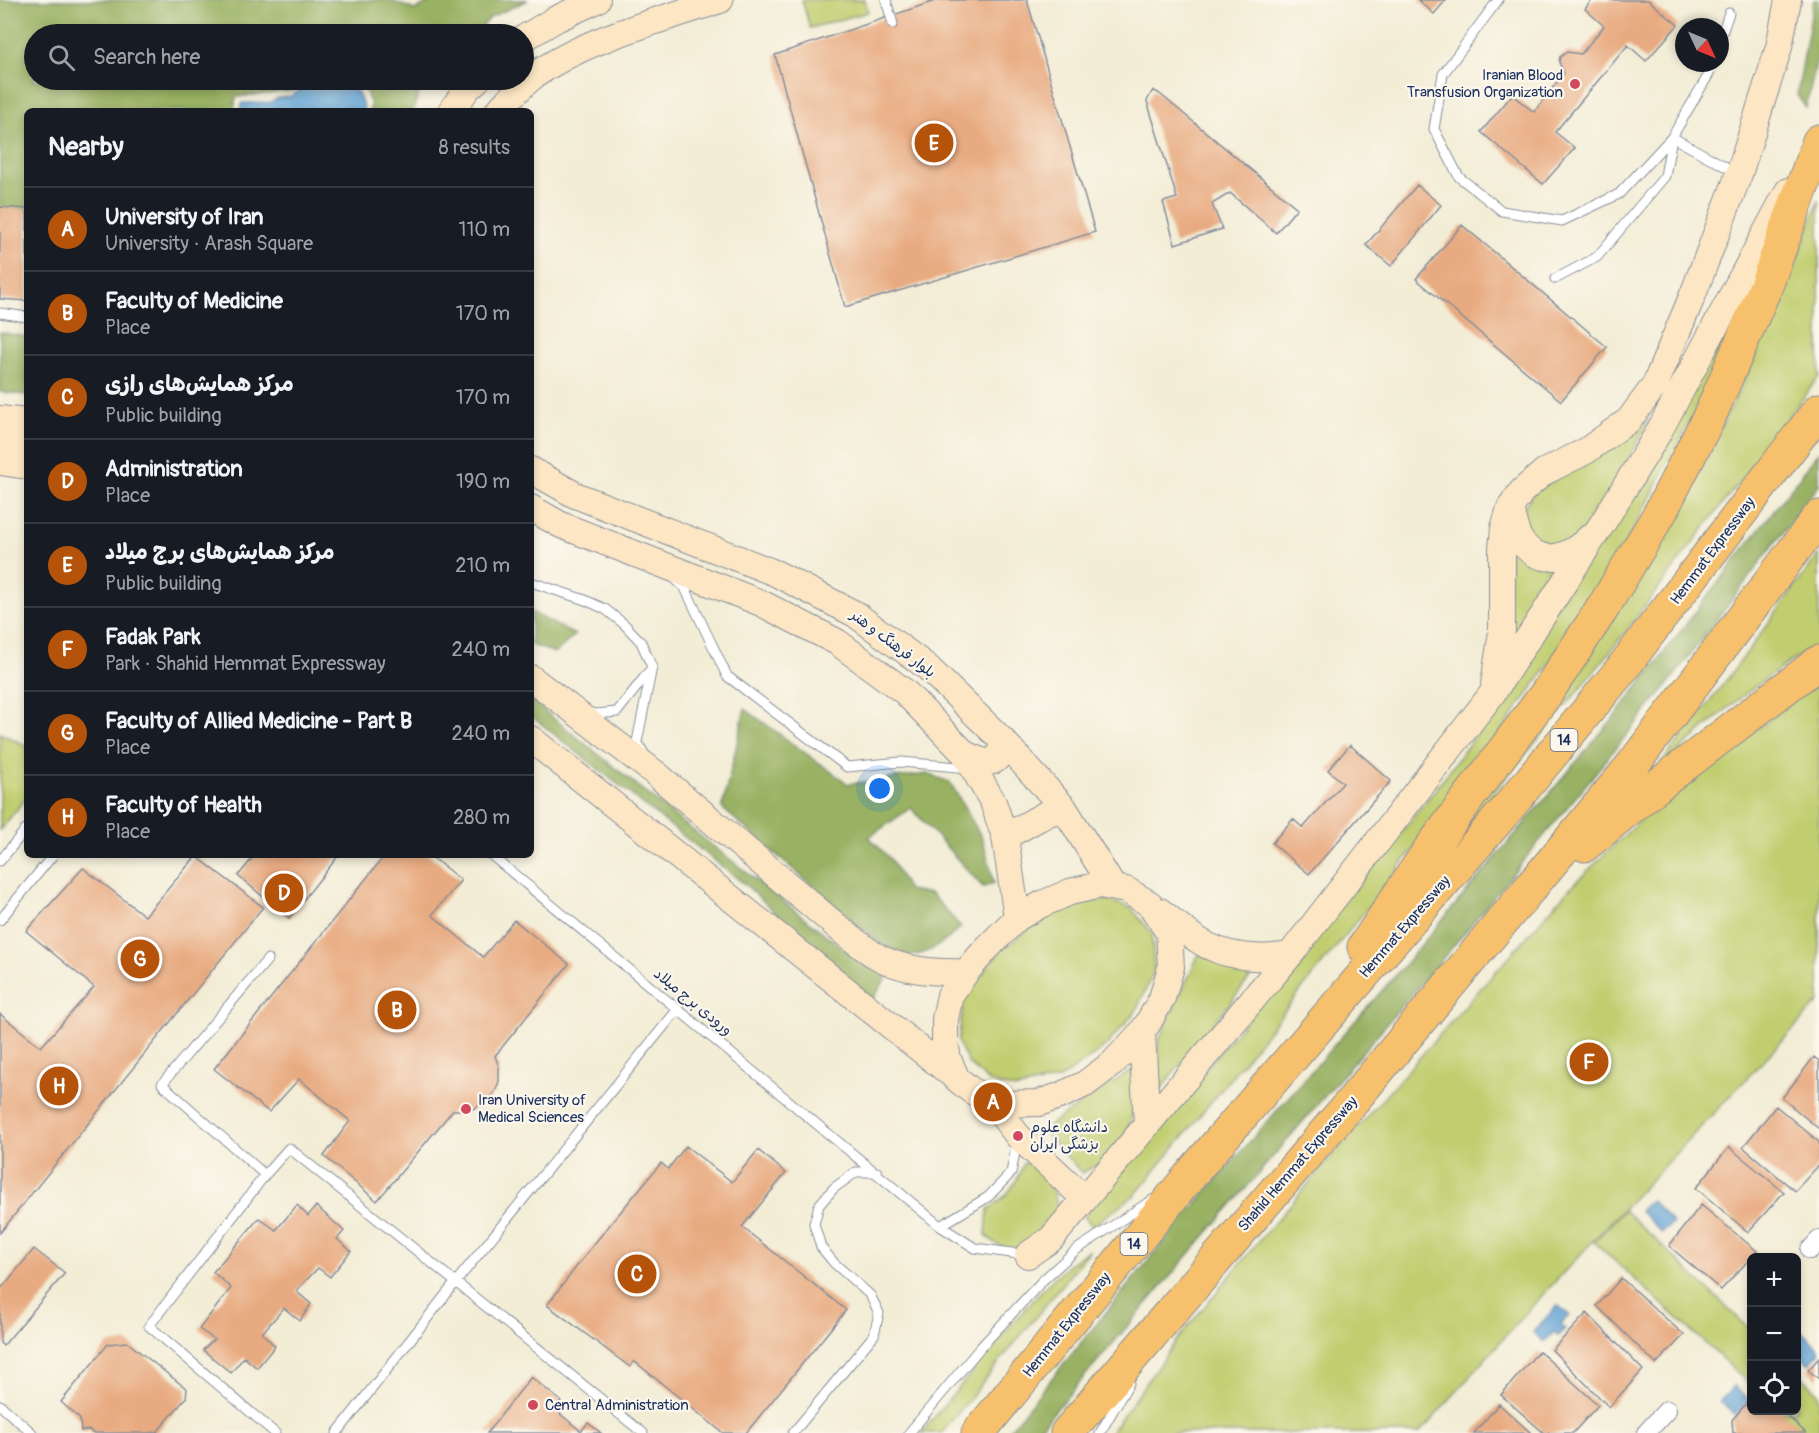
<!DOCTYPE html>
<html lang="en">
<head>
<meta charset="utf-8">
<style>
	:root { --surface:#171b24; --page:#20242c; --text:#f1f3f6; --muted:#9ea1a6; --line:#363941; --accent:#b45309 }
	body { margin:0; font-family:Pangolin,"Playpen Sans Arabic",sans-serif; background:var(--page); color:var(--text) }
	.controls { position:absolute; right:18px; bottom:18px; display:grid; overflow:hidden; border-radius:9px; box-shadow:0 3px 9px #0003 }
	.controls button { width:54px; height:54px; display:grid; place-items:center; padding:0; border:0; border-bottom:2px solid var(--line); background:var(--surface); color:var(--text); font:30px sans-serif }
	.compass { position:absolute; left:1675px; top:18px; width:54px; height:54px; border-radius:50%; background:var(--surface); box-shadow:0 3px 9px #0003; rotate:134deg }
	.you { position:absolute; left:880px; top:789px; width:21px; height:21px; margin:-15px; border:4px solid #fff; border-radius:50%; background:#1a73e8; box-shadow:0 0 0 9px #1a73e833 }
	.badge { display:grid; place-items:center; width:39px; height:39px; border-radius:50%; background:var(--accent); color:#fff; font-size:20px; font-weight:700 }
	.pin { position:absolute; translate:-50% -50%; border:3px solid #fff; box-shadow:0 2px 6px #0006 }
	.list { margin:0; padding:0; list-style:none }
	h2 { display:flex; justify-content:space-between; align-items:center; height:78px; margin:0; padding:0 24px; font-size:26px }
	h2 small { font-size:20px; font-weight:400; color:var(--muted) }
	.list li { display:grid; grid-template-columns:39px 1fr auto; gap:18px; align-items:center; box-sizing:border-box; height:84px; padding:0 24px; border-top:2px solid var(--line) }
	.list b { display:block; font-size:22px; white-space:nowrap }
	.list p { margin:0; font-size:20px; white-space:nowrap; color:var(--muted) }
	.list em { font-size:20px; font-style:normal; color:var(--muted) }
	.icon { flex:none; width:33px; height:33px; fill:none; stroke:currentColor; stroke-width:2; stroke-linecap:round; stroke-linejoin:round }
	.map { position:relative; flex:none; width:1819px; height:1433px; overflow:hidden }
	.search { position:absolute; background:var(--surface); box-shadow:0 3px 9px #0003; left:24px; top:24px; width:510px; height:66px; display:flex; align-items:center; gap:15px; box-sizing:border-box; padding:0 21px; border-radius:33px; color:var(--muted); font-size:22px }
	.panel { position:absolute; background:var(--surface); box-shadow:0 3px 9px #0003; left:24px; top:108px; width:510px; height:750px; border-radius:9px }
	.map>svg:first-child { display:block }
	.green { fill:#c1ce6f; stroke:#6e7e66; stroke-width:1.5 }
	.forest { fill:#98b162; stroke:#5a7060; stroke-width:1.5 }
	.water { fill:#5fa1d3; stroke:#3d6898; stroke-width:1.5 }
	.building { fill:#e8aa80 }
	.lines { fill:none; stroke-linecap:round; stroke-linejoin:round }
	.lane-casing { stroke:#878e9a; stroke-width:11 }
	.street-casing { stroke:#878e9a; stroke-width:20 }
	.secondary-casing { stroke:#878e9a; stroke-width:28 }
	.highway-casing { stroke:#878e9a; stroke-width:35 }
	.lane { stroke:#fff; stroke-width:9 }
	.street { stroke:#fff; stroke-width:18 }
	.secondary { stroke:#fce6c4; stroke-width:26 }
	.highway { stroke:#f7c06c; stroke-width:33 }
	.poi-dot { fill:#d1495b; stroke:#fbf7ec; stroke-width:2 }
	.labels { text-anchor:middle; dominant-baseline:central; stroke-width:4.5; stroke-linejoin:round; paint-order:stroke }
	.shield { fill:#fbf7ec; stroke:#5e6b89; stroke-width:1.5 }
	.shield-label { font-size:14px; font-weight:bold; fill:#1b2f5e }
	.poi-label { font-size:15px; fill:#1b2f5e; stroke:#fbf7ec; text-anchor:start }
	.street-label { font-size:15px; fill:#1b2f5e; stroke:#fbf7ec }
</style>
</head>
<body>
<div class="map">
<svg width="1819" height="1433" viewBox="0 0 1819 1433">
	<rect width="100%" height="100%" fill="#fbf7ec"/>
	<filter id="ink" filterUnits="userSpaceOnUse"><feTurbulence type="fractalNoise" baseFrequency=".0167" numOctaves="2"/><feDisplacementMap in="SourceGraphic" scale="12" xChannelSelector="R" yChannelSelector="G"/><feConvolveMatrix kernelMatrix="1 2 1 2 8 2 1 2 1" color-interpolation-filters="sRGB"/></filter>
	<filter id="wash" filterUnits="userSpaceOnUse"><feTurbulence type="fractalNoise" baseFrequency=".008" numOctaves="4" result="noise"/><feDisplacementMap in="SourceGraphic" scale="24" xChannelSelector="R" yChannelSelector="G"/><feGaussianBlur stdDeviation="1.35" result="paint"/><feColorMatrix in="noise" values="0 0 0 0 0 0 0 0 0 0 0 0 0 0 0 0 0 1.4 0 .05"/><feComposite in="paint" operator="in"/></filter>
	<g filter="url(#wash)">
		<rect width="100%" height="100%" fill="#f3edd6"/>
		<path class="green" d="M802 0H865L868 12 810 28Z
			M1819 200V377L1610 652 1434 866 1694 482 1745 379 1800 252Z
			M1757 279 1692 417 1635 527 1546 669 1458 791 1382 890 1178 1143 1135 1195 1092 1226 1084 1216 1383 855 1438 786 1483 725Z
			M1650 420C1636 444 1591 532 1570 542 1562 546 1550 545 1542 546L1527 532 1523 508 1534 492Z
			M1511 543 1567 566 1503 666Z
			M1819 554V645C1755 680 1701 730 1648 780L1729 677Z
			M1819 684V1002L1604 1229 1524 1315 1420 1433H1110L1176 1341 1259 1241 1332 1156 1569 889 1640 820 1798 697Z
			M0 733 27 746V797L0 830Z
			M1108 900 1131 908 1152 933 1154 971 1136 1011 1103 1049 1059 1079 1014 1089 990 1082 969 1064 958 1042 964 998 1000 951 1042 919 1082 901Z
			M1199 954 1254 973 1160 1090 1158 1042Z
			M1132 1070 1135 1108 1125 1137 1103 1162 1082 1173 1042 1130Z
			M1024 1163H1033C1042 1174 1053 1184 1056 1199 1060 1216 1048 1228 1036 1238 1032 1241 1028 1245 1024 1247 1010 1253 995 1245 986 1235L988 1209C1007 1198 1016 1184 1024 1163Z
			M1624 1210 1751 1330V1385L1594 1242Z
			M1090 1250 942 1433H921C948 1401 975 1369 1001 1337 1028 1305 1054 1272 1090 1250Z
			M1797 1372 1819 1393V1433H1805L1780 1411 1796 1410Z"/>
		<path class="forest" d="M0 0H389L415 10 435 0H528L491 17 475 34H34V80H313L291 91 236 97 234 111H27V210L0 208Z
			M1814 0H1819V51L1806 108 1797 95Z
			M345 80H433L418 95 413 111H369L371 105 365 89Z
			M0 332 27 337V395L0 392Z
			M1819 452V485L1665 688 1461 937 1036 1433H1007L1189 1211 1407 962 1616 715Z
			M531 612 575 635 555 653 531 645Z
			M531 700 676 817 853 956 888 975 871 1002 748 887 531 716Z
			M745 709 848 784 927 774 950 782 983 840 994 883 983 887 911 808 869 837 891 860 908 890 931 894 961 927C949 939 926 958 907 955 898 953 889 947 880 944L722 808Z"/>
		<path class="water" d="M327 80 357 91 364 107 363 111H240L242 103 270 102 278 98 291 96 310 84Z
			M1651 1200 1673 1223 1662 1233 1640 1211Z
			M1558 1305 1569 1315 1561 1324 1565 1329 1558 1336 1554 1332 1544 1342 1533 1332Z
			M1797 1327 1819 1348V1353L1809 1364 1797 1351Z
			M1734 1386 1751 1402 1745 1424 1720 1401Z"/>
		<g id="blocks">
			<path class="building" d="M938 0H1027L1095 232 845 307 775 55Z
				M1418 0H1446L1434 14Z
				M1592 0H1648L1678 25 1646 61 1628 45 1555 132 1575 148 1543 184 1481 132 1512 95 1534 112 1564 73 1559 62 1560 57 1567 52 1581 54 1604 26 1585 9Z
				M1153 90 1160 94 1297 208 1276 233 1230 193 1212 204 1222 229 1175 244 1163 202 1177 198 1147 101Z
				M1417 185 1441 205 1391 266 1366 245Z
				M0 207 27 209V301L0 299Z
				M1462 225 1607 347 1561 401 1416 279Z
				M1350 745 1391 781 1309 874 1272 843 1293 819 1303 828 1343 783 1328 770Z
				M255 855H339L289 918 238 876Z
				M385 855H429L461 880 432 915 483 957 514 920 569 964 495 1056 499 1067V1081L496 1090 489 1100 471 1110H453L377 1201 324 1156 350 1121 299 1079 269 1112 214 1069Z
				M196 856 263 907 0 1233V1014L41 1047 94 987 26 931 83 868 145 916Z
				M1814 1057 1819 1061V1129L1782 1098Z
				M1776 1106 1819 1142V1165L1795 1191 1743 1147Z
				M686 1146 732 1182 758 1150 786 1173 742 1227 846 1310 746 1433H723L634 1361 630 1367 547 1305 594 1244 661 1163 668 1169Z
				M1729 1147 1784 1192 1748 1232 1696 1188Z
				M297 1205 308 1216 316 1206 344 1231 337 1239 351 1251 330 1277 318 1268 296 1291 311 1304 300 1321 284 1308 262 1333 275 1346 257 1368 244 1357 231 1373 203 1350 214 1339 199 1329 231 1288 213 1272 259 1218 276 1230Z
				M1701 1205 1757 1251 1721 1290 1669 1246Z
				M34 1249 65 1273 3 1346 0 1343V1290Z
				M1621 1278 1684 1335 1656 1364 1597 1306Z
				M1587 1313 1643 1370 1609 1407 1552 1350Z
				M127 1342 187 1389 186 1398 157 1432 148 1433H92L90 1430 81 1431 80 1419 61 1402 108 1344Z
				M1539 1351 1598 1405 1573 1433H1544L1501 1395Z
				M1819 1358V1379L1808 1370Z
				M531 1377 561 1401 554 1409 581 1431 588 1423 601 1433H487Z
				M1750 1399H1752V1410H1781L1806 1433H1733L1732 1420Z
				M1499 1404 1531 1433H1474Z"/>
		</g>
	</g>
	<g filter="url(#ink)">
		<use href="#blocks" fill-opacity="0" stroke="#878e9a" stroke-width="1.5"/>
		<g class="lines">
			<defs>
				<path id="lane" d="M886 0 893 24
					M1498 0 1443 74 1434 129 1459 177 1502 211 1562 221 1619 194 1672 137 1737 173
					M1720 39 1729 13
					M1555 279 1597 257 1665 176 1672 137 1709 74 1712 63
					M0 313 27 317
					M674 578 685 588 727 676 847 767 901 762 969 768
					M531 582 585 600 605 609 624 624 641 642 652 667 637 742 645 755
					M586 712 596 714 617 712 651 669
					M491 855 940 1226 975 1248 1026 1255
					M0 861 27 828
					M0 920 53 855
					M268 959 162 1084 265 1175 149 1326 275 1433
					M265 1175 289 1148 643 1433
					M940 1226 988 1197 1011 1173 1017 1141
					M0 1405 32 1433
					M337 1433 455 1283 678 1009
					M793 1433 874 1335 879 1313 870 1295 834 1263 821 1247 814 1224 819 1205 834 1188 856 1172H877
					M909 1433 979 1349 1043 1280 1076 1250 1152 1200
					M1100 1433 1129 1383"/>
				<path id="street" d="M1810 1250 1819 1240
					M1646 1433 1667 1410"/>
				<path id="secondary" d="M524 38 556 19 597 0
					M451 111 468 88 477 80
					M498 111C509 99 522 85 535 75 587 38 659 21 720 0
					M0 419 27 422
					M0 440 27 443
					M0 462 27 466
					M531 470 575 495 775 573 855 614 927 667 1003 741 1064 808 1113 887
					M531 508 561 525 761 603 837 642 905 692 965 754 993 802 1005 837 1017 918
					M1510 508C1513 519 1515 535 1523 544 1544 568 1571 556 1590 537
					M531 678 655 773 846 934C855 941 864 948 873 954 900 971 935 973 966 972
					M1494 684 1502 631V548L1504 528 1510 508 1522 491 1544 472 1586 451 1629 420 1655 385 1694 292 1739 174 1779 47 1788 0
					M531 739 955 1077
					M965 754C986 764 999 769 1003 741
					M1005 837 1046 814 1064 808
					M1100 885 1126 890 1150 904 1169 933 1171 967 1162 998 1148 1023 1142 1032 1113 1063 1085 1084 1062 1095 1039 1103 1003 1104 992 1102 972 1091 957 1079 948 1059 945 1043V1019L950 995 966 972 986 949 1017 918 1042 904 1070 892Z
					M1160 911C1173 921 1185 932 1198 940 1224 958 1260 960 1290 955
					M1142 1032 1147 1125
					M992 1102 1018 1136 1085 1199
					M1028 1255 1051 1239 1290 955 1492 694 1604 521 1657 435 1788 191"/>
				<path id="highway" d="M1585 845 1657 786 1819 662
					M1364 947 1428 852 1546 694 1604 606 1660 513 1711 413 1766 286 1819 141
					M978 1433 1192 1173 1507 809 1621 670 1819 410
					M1067 1433 1354 1099 1631 767 1819 517"/>
			</defs>
			<use href="#lane" class="lane-casing"/>
			<use href="#street" class="street-casing"/>
			<use href="#secondary" class="secondary-casing"/>
			<use href="#highway" class="highway-casing"/>
			<use href="#lane" class="lane"/>
			<use href="#street" class="street"/>
			<use href="#secondary" class="secondary"/>
			<use href="#highway" class="highway"/>
		</g>
	</g>
	<g class="poi-dot">
		<circle cx="1575" cy="84" r="6"/>
		<circle cx="466" cy="1109" r="6"/>
		<circle cx="1018" cy="1136" r="6"/>
		<circle cx="533" cy="1405" r="6"/>
	</g>
	<g class="labels">
		<g class="shield">
			<rect x="1550.5" y="729" width="27" height="22" rx="4.5"/>
			<rect x="1120.5" y="1233" width="27" height="22" rx="4.5"/>
		</g>
		<g class="shield-label">
			<text x="1564" y="740">14</text>
			<text x="1134" y="1244">14</text>
		</g>
		<g class="poi-label">
			<text x="1563" y="75" text-anchor="end">Iranian Blood<tspan x="1563" dy="17">Transfusion Organization</tspan></text>
			<text x="478" y="1100">Iran University of<tspan x="478" dy="17">Medical Sciences</tspan></text>
			<text x="1030" y="1127">دانشگاه علوم<tspan x="1030" dy="17">بزشگى ايران</tspan></text>
			<text x="545" y="1405">Central Administration</text>
		</g>
		<g class="street-label">
			<text transform="translate(1713 551) rotate(-53)">Hemmat Expressway</text>
			<text transform="translate(893 644) rotate(37)">بلوار فرهنگ و هنر</text>
			<text transform="translate(1405 927) rotate(-49)">Hemmat Expressway</text>
			<text transform="translate(693 1002) rotate(39)">ورودی برج میلاد</text>
			<text transform="translate(1298 1164) rotate(-49)">Shahid Hemmat Expressway</text>
			<text transform="translate(1067 1325) rotate(-51)">Hemmat Expressway</text>
		</g>
	</g>
</svg>
<div class="controls">
<button>+</button>
<button>−</button>
<button><svg class="icon" aria-label="locate" viewBox="0 0 24 24"><circle cx="12" cy="12" r="6"/><path d="M12 2v4M12 18v4M2 12h4M18 12h4"/></svg></button>
</div>
<svg class="compass" viewBox="-18 -18 36 36"><path d="M0-13l5 13h-10z" fill="#e53935"/><path d="M0 13l5-13h-10z" fill="#9ea1a6"/></svg>
<div class="you"></div>
<div class="pin badge" style="left:993px;top:1102px">A</div>
<div class="pin badge" style="left:397px;top:1010px">B</div>
<div class="pin badge" style="left:637px;top:1274px">C</div>
<div class="pin badge" style="left:284px;top:893px">D</div>
<div class="pin badge" style="left:934px;top:143px">E</div>
<div class="pin badge" style="left:1589px;top:1062px">F</div>
<div class="pin badge" style="left:140px;top:959px">G</div>
<div class="pin badge" style="left:59px;top:1086px">H</div>
<div class="search"><svg class="icon" aria-label="search" viewBox="0 0 24 24"><circle cx="10" cy="10" r="6"/><path d="M15 15l6 6"/></svg>Search here</div>
<section class="panel">
<h2>Nearby<small>8 results</small></h2>
<ul class="list">
<li><span class="badge">A</span><div><b>University of Iran</b><p>University · Arash Square</p></div><em>110 m</em></li>
<li><span class="badge">B</span><div><b>Faculty of Medicine</b><p>Place</p></div><em>170 m</em></li>
<li><span class="badge">C</span><div><b>مرکز همایش‌های رازی</b><p>Public building</p></div><em>170 m</em></li>
<li><span class="badge">D</span><div><b>Administration</b><p>Place</p></div><em>190 m</em></li>
<li><span class="badge">E</span><div><b>مرکز همایش‌های برج میلاد</b><p>Public building</p></div><em>210 m</em></li>
<li><span class="badge">F</span><div><b>Fadak Park</b><p>Park · Shahid Hemmat Expressway</p></div><em>240 m</em></li>
<li><span class="badge">G</span><div><b>Faculty of Allied Medicine - Part B</b><p>Place</p></div><em>240 m</em></li>
<li><span class="badge">H</span><div><b>Faculty of Health</b><p>Place</p></div><em>280 m</em></li>
</ul>
</section>
</div>
</body>
</html>
